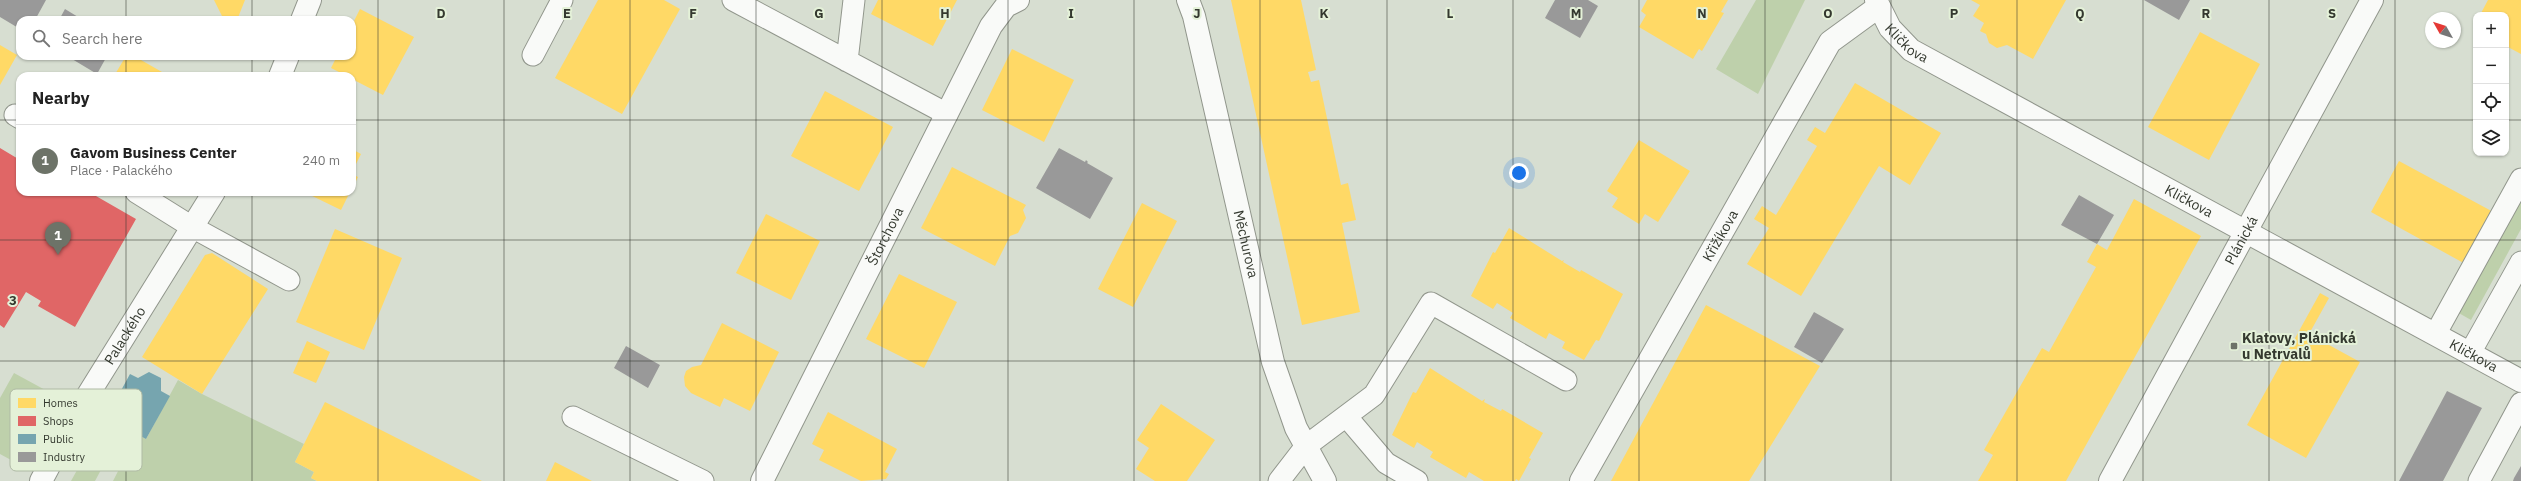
<!DOCTYPE html>
<html lang="en">
<head>
<meta charset="utf-8">
<style>
	:root { --surface:#fff; --page:#f6f6f6; --text:#222; --muted:#767676; --line:#e0e0e0; --accent:#6d7368 }
	body { margin:0; font-family:"IBM Plex Sans",sans-serif; background:var(--page); color:var(--text) }
	.controls { position:absolute; right:12px; top:12px; display:grid; overflow:hidden; border-radius:8px; box-shadow:0 1px 3px #0004 }
	.controls button { width:36px; height:36px; display:grid; place-items:center; padding:0; border:0; border-bottom:1px solid var(--line); background:var(--surface); color:var(--text); font:20px sans-serif }
	.compass { position:absolute; left:2425px; top:12px; width:36px; height:36px; border-radius:50%; background:var(--surface); box-shadow:0 1px 3px #0004; rotate:309deg }
	.you { position:absolute; left:1519px; top:173px; width:14px; height:14px; margin:-10px; border:3px solid #fff; border-radius:50%; background:#1a73e8; box-shadow:0 0 0 6px #1a73e833 }
	.badge { display:grid; place-items:center; width:26px; height:26px; border-radius:50%; background:var(--accent); color:#fff; font-size:13px; font-weight:700 }
	.pin { position:absolute; translate:-50% -33px; filter:drop-shadow(0 1px 2px #0008) }
	.pin::after { content:''; position:absolute; top:21px; width:14px; height:12px; background:inherit; clip-path:polygon(0 0,100% 0,50% 100%) }
	.list { margin:0; padding:0; list-style:none }
	h2 { display:flex; justify-content:space-between; align-items:center; height:52px; margin:0; padding:0 16px; font-size:17px }
	h2 small { font-size:13px; font-weight:400; color:var(--muted) }
	.list li { display:grid; grid-template-columns:26px 1fr auto; gap:12px; align-items:center; box-sizing:border-box; height:72px; padding:0 16px; border-top:1px solid var(--line) }
	.list b { display:block; font-size:15px; white-space:nowrap }
	.list p { margin:0; font-size:13px; white-space:nowrap; color:var(--muted) }
	.list em { font-size:13px; font-style:normal; color:var(--muted) }
	.icon { flex:none; width:22px; height:22px; fill:none; stroke:currentColor; stroke-width:2; stroke-linecap:round; stroke-linejoin:round }
	.map { position:relative; flex:none; width:2521px; height:481px; overflow:hidden }
	.search { position:absolute; background:var(--surface); box-shadow:0 1px 3px #0004; left:16px; top:16px; width:340px; height:44px; display:flex; align-items:center; gap:10px; box-sizing:border-box; padding:0 14px; border-radius:12px; color:var(--muted); font-size:15px }
	.panel { position:absolute; background:var(--surface); box-shadow:0 1px 3px #0004; left:16px; top:72px; width:340px; height:124px; border-radius:12px }
	.map>svg:first-child { display:block }
	.green { fill:#bed0ab }
	.homes { fill:#ffd966 }
	.shops { fill:#e06666 }
	.public { fill:#76a5af }
	.industry { fill:#999 }
	.lines { fill:none; stroke-linecap:round; stroke-linejoin:round }
	.service-casing { stroke:#91968c; stroke-width:23 }
	.minor-casing { stroke:#91968c; stroke-width:24 }
	.secondary-casing { stroke:#91968c; stroke-width:24 }
	.service { stroke:#f9faf8; stroke-width:21 }
	.minor { stroke:#f9faf8; stroke-width:22 }
	.secondary { stroke:#f9faf8; stroke-width:22 }
	.grid { fill:none; stroke:#34392f; stroke-width:1; stroke-opacity:0.55 }
	.poi-dot { fill:#6d7368; stroke:#e4f1d8; stroke-width:1.5 }
	.labels { text-anchor:middle; dominant-baseline:central; stroke-width:4; stroke-linejoin:round; paint-order:stroke }
	.street-label { font-size:14px; fill:#34392f; stroke:#e4f1d8 }
	.poi-label { font-size:14px; font-weight:bold; fill:#34392f; stroke:#e4f1d8; text-anchor:start }
	.key { fill:#e4f1d8; stroke:#afbaa5; stroke-width:1 }
	.key-label { font-size:11px; fill:#34392f }
	.grid-label { font-size:13px; text-anchor:middle; font-weight:bold; fill:#34392f; stroke:#e4f1d8; stroke-width:4; stroke-linejoin:round; paint-order:stroke }
</style>
</head>
<body>
<div class="map">
<svg width="2521" height="481" viewBox="0 0 2521 481">
	<rect width="100%" height="100%" fill="#d7ded1"/>
	<path class="green" d="M1756 0H1805L1758 94 1716 69Z
		M2521 195V229L2471 320 2457 312Z
		M14 373 60 398 33 441 11 460 0 454V398Z
		M178 380 202 394 304 444 295 462 314 472 311 478 317 481H113L137 434 146 439Z
		M106 418 124 427 95 481H71Z"/>
	<path class="homes" d="M214 0H245L237 20H224Z
		M598 0H664L680 9 622 114 555 78Z
		M878 0H957L933 46 871 14Z
		M1231 0H1301L1316 70 1308 72 1311 82 1319 80 1341 185 1348 183 1356 220 1342 223 1360 312 1302 325Z
		M1647 0H1728L1721 12 1724 13 1702 51 1699 49 1693 59 1639 27 1646 15 1641 11Z
		M1971 0H2066L2033 59 2007 45 1997 48 1989 43 1986 34 1980 31 1984 23 1973 16 1980 5Z
		M2488 0H2521V54L2506 46V15H2480Z
		M360 9 414 37 383 95 352 79V76H347L331 68 337 56H352V25Z
		M2200 32 2260 64 2209 160 2148 127Z
		M0 45 17 55 0 85Z
		M1012 49 1074 80 1044 142 982 110Z
		M126 56H134L169 76H114Z
		M1855 83 1941 133 1910 185 1879 166 1801 296 1747 264 1769 228 1754 219 1762 206 1776 215 1817 146 1807 140 1815 127 1825 133Z
		M825 91 893 127 859 191 791 156Z
		M1639 140 1690 171 1658 222 1645 214 1639 224 1612 207 1618 198 1607 191Z
		M352 149 361 154 352 172Z
		M2399 161 2497 214 2469 266 2371 212Z
		M952 167 1026 205 1023 210 1026 218 1018 233 1010 236 995 266 921 228Z
		M352 174 358 177 352 189Z
		M304 192H350L341 210Z
		M2134 199 2201 236 2146 337 2066 481H1978L1993 455 1984 450 2042 348 2049 352 2096 267 2087 262 2097 244 2107 250Z
		M1142 203 1177 221 1133 307 1098 289Z
		M766 214 820 241 791 300 736 273Z
		M1509 228 1562 261 1564 260 1563 262 1580 272 1581 270 1623 294 1599 341 1596 340 1584 360 1562 348 1565 342 1549 333 1546 339 1510 318 1513 313 1497 303 1493 309 1471 296 1493 252 1495 253Z
		M335 229 402 258 364 350 296 322Z
		M212 253 268 289 202 394 142 357 205 255Z
		M899 274 957 302 924 368 866 339Z
		M2320 293 2329 298 2309 334 2360 362 2306 458 2247 425Z
		M1706 305 1820 366 1749 481H1611Z
		M722 323 779 352 750 411 724 398 720 407 691 393 685 386 684 377 686 371 692 367 701 365Z
		M307 341 330 352 316 383 293 373Z
		M1430 368 1482 401 1485 399 1484 402 1501 411 1502 409 1543 433 1529 458 1531 459 1519 481 1516 479 1515 481H1484L1469 472 1466 478 1430 457 1433 452 1417 442 1414 448 1392 435 1413 392 1416 393Z
		M325 402 377 428 482 481H317L311 478 314 472 295 462Z
		M1161 404 1215 440 1187 481H1155L1136 469 1149 448 1137 440Z
		M828 412 897 449 885 472 889 474 886 479 861 481 819 460 824 450 812 444Z
		M555 462 592 481H546Z"/>
	<path class="shops" d="M0 148 20 160V192H89L136 219 75 327 38 306 41 301 26 292 4 328 0 325Z"/>
	<path class="public" d="M149 372 161 378V391L170 396 146 439 106 418 130 374 138 378Z"/>
	<path class="industry" d="M0 0H46L35 20H20V29L0 17Z
		M1555 0H1588L1598 6 1580 38 1545 18Z
		M2144 0H2190L2179 20Z
		M65 9 83 20H59Z
		M67 56H107L97 74Z
		M1059 148 1085 162 1086 160 1088 162 1087 163 1113 178 1090 219 1036 188Z
		M2079 195 2114 215 2097 244 2061 225Z
		M1814 312 1844 329 1822 363 1794 347Z
		M626 346 660 365 648 388 614 368Z
		M2447 391 2482 408 2443 481H2399Z
		M2521 466V481H2513L2514 478Z"/>
	<g class="lines">
		<defs>
			<path id="service" d="M733 0 947 114
				M533 55 562 0
				M847 61 854 0
				M15 115 20 118
				M136 192 192 227 289 280
				M2436 333 2521 179
				M2470 353 2521 262
				M1346 416 1386 463 1417 481
				M573 417 703 481
				M1279 481 1306 446 1374 395 1431 303 1566 380
				M2479 481 2521 403"/>
			<g id="minor">
				<path id="s1" d="M1188 0 1194 16 1273 362 1296 428 1325 481"/>
				<path id="s2" d="M1876 0 1890 28 1911 50 2521 381"/>
				<path d="M302 20 310 0"/>
				<path d="M280 76 288 56"/>
				<path id="s3" d="M41 481 81 406 214 192"/>
				<path id="s4" d="M762 481 991 26 1006 6 1018 0"/>
				<path id="s5" d="M1581 481 1830 42 1878 7"/>
			</g>
			<g id="secondary">
				<path id="s6" d="M2110 481 2372 0"/>
			</g>
		</defs>
		<use href="#service" class="service-casing"/>
		<use href="#minor" class="minor-casing"/>
		<use href="#secondary" class="secondary-casing"/>
		<use href="#service" class="service"/>
		<use href="#minor" class="minor"/>
		<use href="#secondary" class="secondary"/>
	</g>
	<path class="grid" d="M126 0V20M252 0V20M378 0V481M504 0V481M630 0V481M756 0V481M882 0V481M1008 0V481M1134 0V481M1260 0V481M1387 0V481M1513 0V481M1639 0V481M1765 0V481M1891 0V481M2017 0V481M2143 0V481M2269 0V481M2395 0V481M126 56V76M252 56V76M0 120H20M352 120H2476M2506 120H2521M126 192V481M252 192V481M0 240H2521M0 361H2521"/>
	<rect class="poi-dot" x="2230" y="342" width="8" height="8" rx="2"/>
	<g class="labels">
		<g class="street-label">
			<text stroke="none"><textPath href="#s2" startOffset="54">Kličkova</textPath></text>
			<text stroke="none"><textPath href="#s2" startOffset="378">Kličkova</textPath></text>
			<text stroke="none"><textPath href="#s4" startOffset="274">Štorchova</textPath></text>
			<text stroke="none"><textPath href="#s5" startOffset="282">Křižíkova</textPath></text>
			<text stroke="none"><textPath href="#s6" startOffset="274">Plánická</textPath></text>
			<text stroke="none"><textPath href="#s1" startOffset="251">Měchurova</textPath></text>
			<text stroke="none"><textPath href="#s3" startOffset="168">Palackého</textPath></text>
			<text stroke="none"><textPath href="#s2" startOffset="702">Kličkova</textPath></text>
		</g>
		<g class="poi-label">
			<text x="2242" y="338">Klatovy, Plánická<tspan x="2242" dy="16">u Netrvalů</tspan></text>
		</g>
	</g>
	<rect x="10" y="389" width="132" height="82" rx="6" class="key"/>
	<rect x="18" y="398" width="18" height="10" fill="#ffd966"/>
	<rect x="18" y="416" width="18" height="10" fill="#e06666"/>
	<rect x="18" y="434" width="18" height="10" fill="#76a5af"/>
	<rect x="18" y="452" width="18" height="10" fill="#999"/>
	<g class="key-label">
		<text x="43" y="407">Homes</text>
		<text x="43" y="425">Shops</text>
		<text x="43" y="443">Public</text>
		<text x="43" y="461">Industry</text>
	</g>
	<g class="grid-label">
		<text x="441" y="18">D</text>
		<text x="567" y="18">E</text>
		<text x="693" y="18">F</text>
		<text x="819" y="18">G</text>
		<text x="945" y="18">H</text>
		<text x="1071" y="18">I</text>
		<text x="1197" y="18">J</text>
		<text x="1324" y="18">K</text>
		<text x="1450" y="18">L</text>
		<text x="1576" y="18">M</text>
		<text x="1702" y="18">N</text>
		<text x="1828" y="18">O</text>
		<text x="1954" y="18">P</text>
		<text x="2080" y="18">Q</text>
		<text x="2206" y="18">R</text>
		<text x="2332" y="18">S</text>
		<text x="13" y="305">3</text>
	</g>
</svg>
<div class="controls">
<button>+</button>
<button>−</button>
<button><svg class="icon" aria-label="locate" viewBox="0 0 24 24"><circle cx="12" cy="12" r="6"/><path d="M12 2v4M12 18v4M2 12h4M18 12h4"/></svg></button>
<button><svg class="icon" aria-label="layers" viewBox="0 0 24 24"><path d="M12 4l9 5-9 5-9-5zM3 14l9 5 9-5"/></svg></button>
</div>
<svg class="compass" viewBox="-18 -18 36 36"><path d="M0-13l5 13h-10z" fill="#e53935"/><path d="M0 13l5-13h-10z" fill="#767676"/></svg>
<div class="you"></div>
<div class="pin badge" style="left:58px;top:255px">1</div>
<div class="search"><svg class="icon" aria-label="search" viewBox="0 0 24 24"><circle cx="10" cy="10" r="6"/><path d="M15 15l6 6"/></svg>Search here</div>
<section class="panel">
<h2>Nearby<small></small></h2>
<ul class="list">
<li><span class="badge">1</span><div><b>Gavom Business Center</b><p>Place · Palackého</p></div><em>240 m</em></li>
</ul>
</section>
</div>
</body>
</html>
